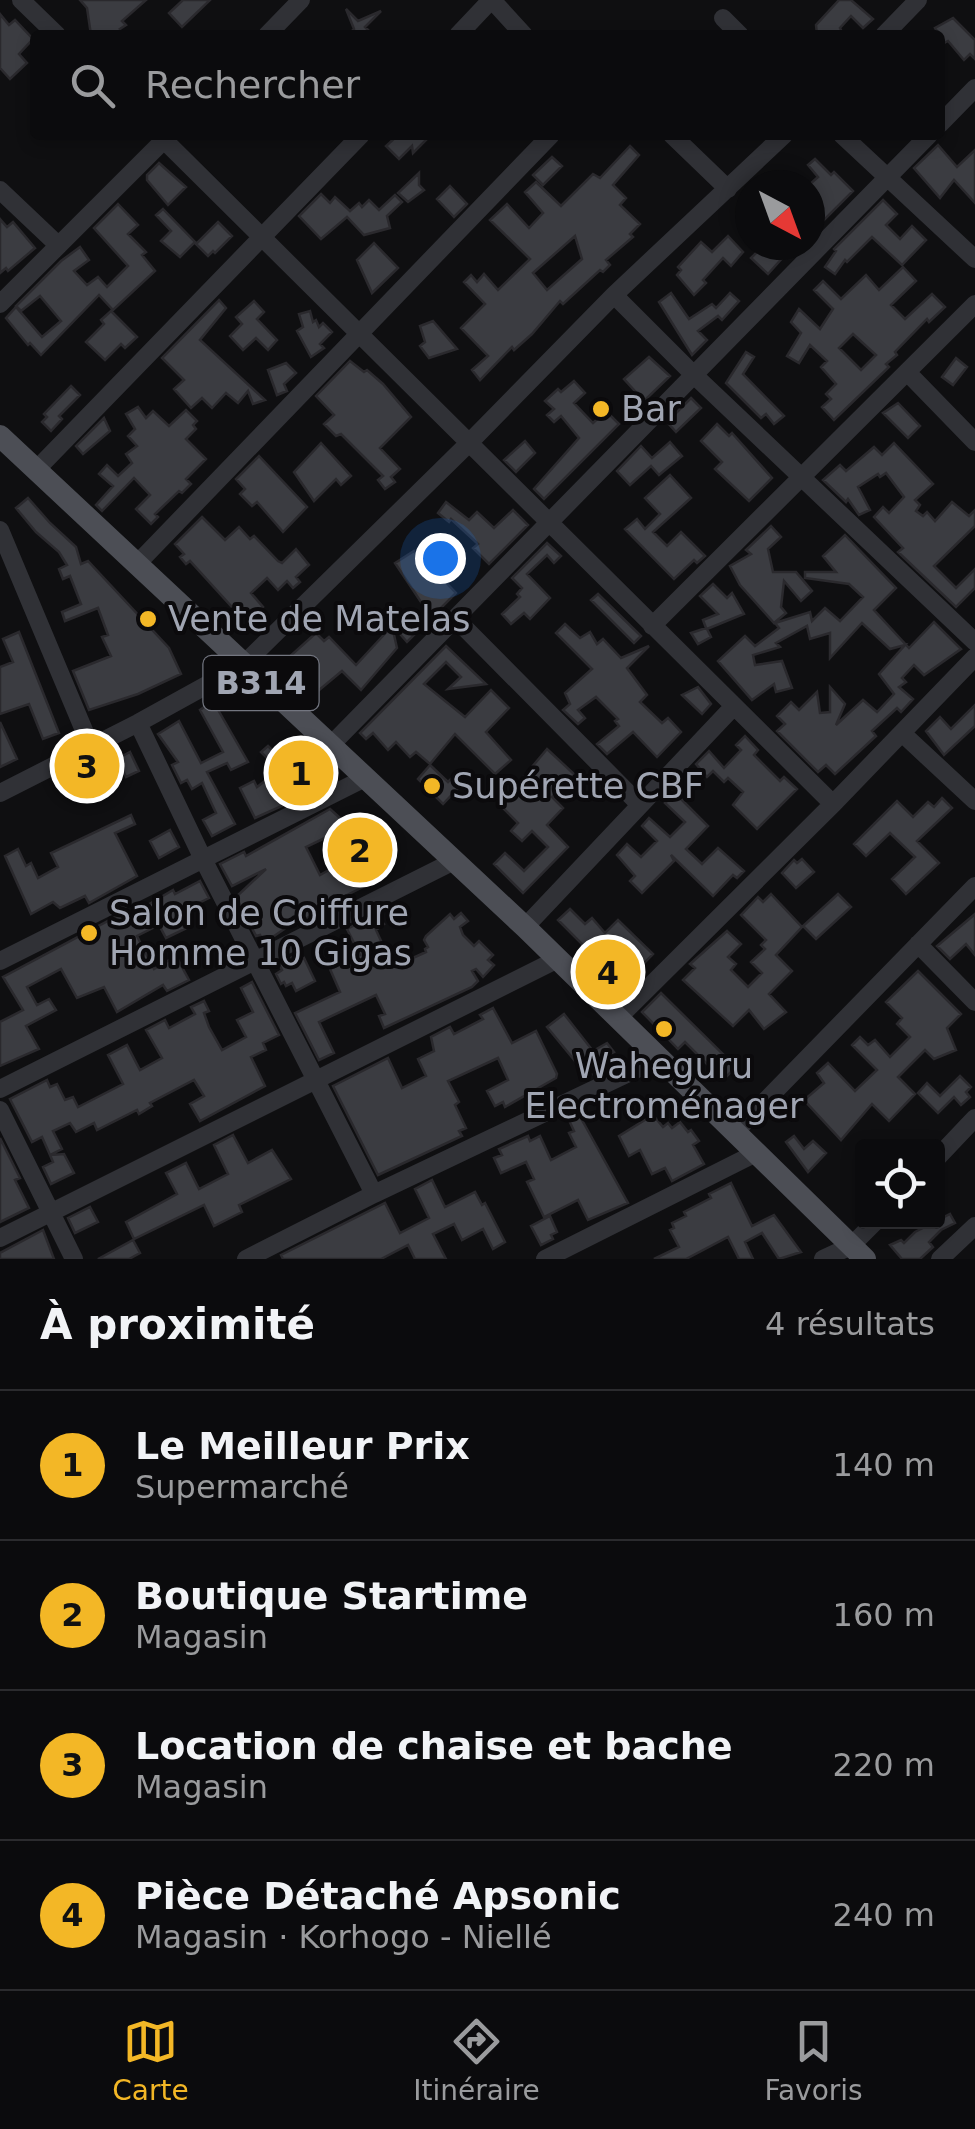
<!DOCTYPE html>
<html lang="fr">
<head>
<meta charset="utf-8">
<style>
	:root { --surface:#0b0b0d; --page:#141416; --text:#f1f3f6; --muted:#9a9b9d; --line:#2b2b2e; --accent:#f3b726 }
	body { margin:0; font-family:"DejaVu Sans",sans-serif; background:var(--page); color:var(--text) }
	.controls { position:absolute; right:30px; bottom:30px; display:grid; overflow:hidden; border-radius:10px; box-shadow:0 5px 15px #0003 }
	.controls button { width:90px; height:90px; display:grid; place-items:center; padding:0; border:0; border-bottom:2px solid var(--line); background:var(--surface); color:var(--text); font:50px sans-serif }
	.compass { position:absolute; left:735px; top:170px; width:90px; height:90px; border-radius:50%; background:var(--surface); box-shadow:0 5px 15px #0003; rotate:139deg }
	.you { position:absolute; left:440px; top:558px; width:35px; height:35px; margin:-25px; border:8px solid #fff; border-radius:50%; background:#1a73e8; box-shadow:0 0 0 15px #1a73e833 }
	.badge { display:grid; place-items:center; width:65px; height:65px; border-radius:50%; background:var(--accent); color:#111; font-size:32px; font-weight:700 }
	.pin { position:absolute; translate:-50% -50%; border:5px solid #fff; box-shadow:0 2px 10px #0006 }
	.list { margin:0; padding:0; list-style:none }
	h2 { display:flex; justify-content:space-between; align-items:center; height:130px; margin:0; padding:0 40px; font-size:42px }
	h2 small { font-size:32px; font-weight:400; color:var(--muted) }
	.list li { display:grid; grid-template-columns:65px 1fr auto; gap:30px; align-items:center; box-sizing:border-box; height:150px; padding:0 40px; border-top:2px solid var(--line) }
	.list b { display:block; font-size:38px; white-space:nowrap }
	.list p { margin:0; font-size:32px; white-space:nowrap; color:var(--muted) }
	.list em { font-size:32px; font-style:normal; color:var(--muted) }
	.icon { flex:none; width:55px; height:55px; fill:none; stroke:currentColor; stroke-width:2; stroke-linecap:round; stroke-linejoin:round }
	.map { position:relative; flex:none; width:975px; height:1259px; overflow:hidden }
	.search { position:absolute; background:var(--surface); box-shadow:0 5px 15px #0003; left:30px; right:30px; top:30px; height:110px; display:flex; align-items:center; gap:25px; box-sizing:border-box; padding:0 35px; border-radius:10px; color:var(--muted); font-size:38px }
	.sheet { height:730px; background:var(--surface) }
	nav { display:flex; justify-content:space-around; align-items:center; box-sizing:border-box; height:140px; border-top:2px solid var(--line); background:var(--surface); font-size:28px; color:var(--muted) }
	nav a { display:grid; justify-items:center; gap:5px }
	nav .on { color:var(--accent) }
	.map>svg:first-child { display:block }
	.building { fill:#3b3c41; stroke:#2a292d; stroke-width:2.5; fill-rule:evenodd }
	.lines { fill:none; stroke-linecap:round; stroke-linejoin:round }
	.minor { stroke:#303136; stroke-width:18 }
	.major { stroke:#4c4e55; stroke-width:22 }
	.poi-dot { fill:#f3b726; stroke:#0b0a0c; stroke-width:4 }
	.labels { text-anchor:middle; dominant-baseline:central; stroke-width:8; stroke-linejoin:round; paint-order:stroke }
	.shield { fill:#0b0a0c; stroke:#737680; stroke-width:2.5 }
	.shield-label { font-size:32px; font-weight:bold; fill:#a0a5b2 }
	.poi-label { font-size:35px; fill:#a0a5b2; stroke:#0b0a0c; text-anchor:start }
</style>
</head>
<body>
<div class="map">
<svg width="975" height="1259" viewBox="0 0 975 1259">
	<rect width="100%" height="100%" fill="#0f0f11"/>
	<path class="building" d="M80 0H146L122 21 126 25 120 29 126 35H91L87 8Z
		M183 0H210L182 27 169 13Z
		M839 0H851L873 19 863 28 851 16 840 28 842 32 817 35 816 25Z
		M346 9 358 21 381 11 365 27 373 35H348L354 29Z
		M0 14 9 25 15 20 33 39 19 54 27 63 10 79 0 68Z
		M953 18 975 40V59L970 54 964 60 948 41 944 43 935 28Z
		M398 135H431L413 153 412 146 399 159 386 146Z
		M938 145 957 167 975 150V203L954 180 940 198 914 168Z
		M630 146 639 155 613 185 626 198 620 205 640 224 630 234 633 237 606 260 610 265 603 272 600 270 563 304 560 301 532 334 514 350 512 347 480 380 472 370 488 356 461 328 485 304 464 282 471 275 477 282 484 274 498 290 530 259 490 220 507 204 529 228 543 213 525 192 536 182 561 206 593 174 600 178ZM575 236 582 259 547 290 533 273Z
		M552 157 562 166 543 185 533 175Z
		M815 159 831 175 834 172 853 191 820 224 810 214V184L818 177 808 165Z
		M159 163 186 187 168 205 147 180V175Z
		M419 173V185L424 190 408 202 398 193Z
		M450 186 467 204 454 217 437 199Z
		M321 194 330 203 335 197 350 211 359 203 362 207 369 200 379 210 395 195 402 202 387 216 390 228 364 235 347 217 321 239 299 216Z
		M883 200 897 214 886 225 900 239 912 226 926 240 902 265 872 237 847 262 845 260 835 274 825 267 836 251 834 249Z
		M118 204 138 225 128 234 146 252 142 255 155 271 113 310 99 295 41 355 30 343 28 345 6 318 16 307 42 337 61 321 40 296 21 311 16 306 61 261 80 247 89 260 74 271 87 285 98 277 107 287 128 266 94 228Z
		M163 209 195 242 180 257 161 241 171 231 156 215Z
		M0 219 7 227 13 222 35 248 8 271 6 268 0 273Z
		M218 222 232 236 215 253 213 251 208 256 196 244Z
		M728 236 743 252 731 266 723 258 703 280 706 283 694 295 677 275 681 270 678 267 701 242 712 252Z
		M374 243 398 268 372 293 357 260Z
		M764 245H794L768 274 751 258Z
		M903 267 916 281 891 305 905 319 932 294 945 307 929 322 927 319 895 352 897 355 886 364 889 367 834 420 822 407 831 399 826 394 836 384 821 367 827 361 810 345 799 363 787 356 801 333 791 322 799 309 820 329 833 309 814 290 823 281 841 299 866 275 879 290ZM853 334 876 355 861 370 839 348Z
		M671 293 689 319 712 304 716 308 730 293 739 301 722 320 718 316 698 331 707 340 692 355 659 302Z
		M219 300 226 308 200 340 265 400 253 404 248 391 238 403 226 393 212 408 202 398 191 408 174 389 184 380 162 358Z
		M254 301 264 312 257 319 277 340 268 350 256 338 243 350 230 336 242 324 236 317Z
		M111 311 137 337 125 348 121 344 105 360 86 342 104 324 101 320Z
		M310 311 313 322 316 320 319 327 323 323 332 332 320 344 324 348 311 357 297 331 303 327 299 314Z
		M433 321 457 349 429 358 420 346 425 342 420 326Z
		M746 352 754 357 743 374 784 416 774 424 766 414 761 418 726 383Z
		M649 357 670 376 644 401 624 379Z
		M956 358 967 367 953 385 942 377Z
		M350 361 364 372 367 370 383 384 411 417 380 448 400 469 391 477 395 482 385 489 378 480 383 476 341 434 336 436 324 424 334 415 316 396Z
		M286 363 296 373 284 384 287 391 277 395 268 370Z
		M574 381 585 393 574 403 593 423 606 411 619 424 544 499 534 489 579 438 561 416 554 422 547 415 554 409 545 401 558 389 561 392Z
		M71 386 80 395 59 416 62 419 51 431 42 422 47 417 44 414Z
		M691 398 701 408 676 432 667 422Z
		M898 403 920 426 908 438 883 413Z
		M138 407 146 418 153 411 169 426 186 410 197 421 193 425 196 429 186 439 206 459 186 479 191 484 182 493 179 491 155 514 158 517 151 524 136 509 150 495 134 478 102 511 96 505 113 486 99 474 107 465 118 476 132 463 126 454 137 446 128 436 135 429 126 414Z
		M104 418 110 431 83 454 76 446Z
		M717 424 729 436 732 433 772 478 749 501 715 469 722 462 701 441Z
		M525 441 535 453 516 472 504 460Z
		M670 442 682 456 659 475 651 466 630 485 617 471 641 446 652 458Z
		M321 443 351 476 341 485 336 479 314 501 294 472Z
		M894 443 933 484 915 500 920 505 916 511 923 516 927 512 935 521 952 502 969 516 975 510V526L934 566 956 588 975 569V588L956 607 898 552 903 548 874 517 883 507 889 513 904 497 886 473 880 477 878 474 858 487 870 510 859 515 848 499 846 502 823 480 840 465 846 471 874 447 882 455Z
		M259 456 307 507 283 532 257 502 252 506 240 494 245 489 236 479Z
		M670 475 691 498 653 532 667 546 681 532 705 556 697 563 694 560 674 579 625 529 637 519 645 529 660 514 645 498Z
		M28 498 50 523 76 547 81 564 88 561 169 648 181 674 138 694 89 710 73 671 111 656 102 637 108 635 98 608 65 621 62 612 81 604 70 576 63 579 59 569 67 565 59 552 36 532 16 508Z
		M446 502 469 520 477 512 494 528 513 510 528 525 489 564 473 548 478 544 451 519 449 522 438 513Z
		M202 517 225 540 239 527 250 539 254 536 278 561 282 563 296 549 309 565 296 577 300 582 293 588 287 581 278 590 267 578 251 593 263 607 249 620 235 605 232 607 190 561 186 564 180 557 184 554 175 544Z
		M771 526 781 537 768 549 773 572H796L812 591 801 601 784 581 781 607 786 613 774 623 740 585 730 566 751 554 746 550Z
		M845 535 896 588 874 610 909 648 934 622 961 649 924 675 914 665 902 678 906 682 899 687 913 699 901 712 897 708 872 731 876 736 835 774 826 765 818 772 777 731 785 724 777 716 791 702 799 710 817 692 820 713 830 712V687L845 704 836 725 863 700 877 712 894 694 879 674 905 645 890 649 862 623 830 658V633L810 639 807 626 776 643 780 647 753 655 755 665 782 661 792 688 776 692 774 684 752 700 718 661 745 636 755 646 779 628 775 623 810 612 812 621 825 608 840 621 863 597 849 584 805 578V572H836L823 556Z
		M547 543 561 556 554 563 547 555 527 574 550 598 530 619 524 613 511 624 502 614 520 597 517 594 522 588 512 578Z
		M414 551 432 574 435 571 456 593 407 642 400 634 427 611 395 563Z
		M713 584 727 598 732 593 744 614 707 629 711 637 698 644 691 633 706 628 703 620 718 614 700 596Z
		M598 594 641 636 634 643 591 600Z
		M565 624 580 638 590 632 597 644 603 639 621 658 649 646 627 668 647 695 640 702 662 723 668 718 681 732 657 757 633 732 607 754 597 744 619 726 615 721 618 719 596 697 578 710 585 718 578 724 563 710 570 704 565 693 592 669 556 633Z
		M392 626 397 648 361 690 342 671 318 691 288 658 316 633 324 641 329 637 356 665Z
		M19 632 59 733 43 739 29 704 0 714V667L13 662 3 639Z
		M446 646 486 684 448 689 461 677 446 662 424 684 465 717 491 690 509 708 486 732 511 760 495 774 455 734 430 764 416 752 410 757 396 742 388 750 373 733 366 739 360 733Z
		M698 687 711 704 702 714 682 695Z
		M213 701 248 762 231 770 227 763 207 772 235 824 212 836 203 820 216 813 202 783 192 789 187 780 181 783 172 765 178 762 158 734 179 721 201 763 223 752 200 710Z
		M975 705V726L944 755 926 731 940 717 951 729Z
		M0 722 17 759 0 767Z
		M745 736 758 750 754 755 780 781 784 777 797 789 757 829 733 805 743 792 728 778 724 782 713 771 707 777 696 764 709 751 724 768 741 750 736 745Z
		M268 746 279 757 284 751 314 781 282 806 255 818 240 788 254 781 257 787 279 770 261 752Z
		M547 749 574 774 552 797 563 808 547 825 568 847 523 893 494 864 505 853 524 871 548 847 532 831 522 841 511 831 518 823 500 805Z
		M130 752 139 771 126 777 124 773 114 777 108 764Z
		M430 765 448 782 454 776 462 784 443 804 418 779Z
		M675 793 708 826 686 849 702 864 718 848 744 871 737 878 733 875 713 896 671 855 674 861 642 893 630 881 635 876 617 855 627 844 641 857 657 841 642 826 649 818 670 837 685 822 665 803Z
		M942 798 952 808 917 841 939 863 906 894 892 879 915 857 890 833 866 856 854 844 897 801 913 817 928 802 934 807Z
		M330 809 359 835 355 837 377 880 327 905 298 924 296 921 264 943 260 935 256 936 236 897 266 869 232 886 220 864 244 852 246 856ZM327 837 341 863 320 875 306 847Z
		M131 815 135 824 115 833 137 876 89 903 85 896 60 908 53 902 31 914 5 856 18 849 26 866 31 863 38 878 58 867 51 853Z
		M170 830 179 847 159 858 150 841Z
		M802 859 814 872 796 888 782 873 794 860 797 863Z
		M200 881 209 898 177 914 185 929 166 938 159 925 137 936 154 969 176 956 189 980 167 991 163 985 117 1012 104 987 77 998 61 969 27 987 37 1005 49 999 56 1010 26 1026 39 1049 0 1066V1022L23 1010 3 977 121 914 124 919 173 890 175 894Z
		M771 894 802 927 776 955 792 971 769 994 786 1012 764 1029 749 1010 733 1026 683 980 695 968 690 964 727 931 741 944 728 957 736 964 731 970 748 987 762 973 751 962 765 949 761 945 766 940 741 915 758 897 763 902Z
		M838 894 851 907 816 939 803 926Z
		M570 909 585 924 592 918 605 933 618 920 653 954 619 989 581 950 585 947 558 920Z
		M461 913 468 921 460 927 463 935 474 946 479 941 493 955 488 960 494 965 483 977 476 969 472 971 478 981 472 987 384 1028 379 1016 385 1014 376 995 319 1022 334 1053 319 1060 295 1013 340 992 330 969 360 955 347 929 365 920 368 924 377 916 384 924 376 930 393 967 426 952 425 949 428 947 424 940 426 936 450 914 454 919Z
		M975 914V955L966 944 950 959 937 946Z
		M295 956 298 961 304 958 315 981 296 991 292 983 286 986 284 982 281 984 276 974 282 970 279 964Z
		M918 971 961 1014 947 1028 956 1050 934 1059 925 1050 898 1077 915 1094 889 1121 872 1104 841 1140 804 1100 824 1083 817 1073 828 1063 855 1091 877 1070 852 1045 860 1037 868 1045 875 1040 890 1057 910 1037 897 1024 902 1018 886 1002Z
		M252 982 279 1035 263 1043 266 1050 251 1057 265 1086 200 1121 190 1104 204 1096 194 1080 150 1103 152 1106 139 1114 137 1110 97 1130 94 1123 76 1132 70 1123 53 1131 62 1149 50 1155 42 1137 32 1142 10 1099 47 1080 50 1087 57 1084 65 1100 73 1097 78 1107 86 1103 123 1084 108 1055 127 1045 140 1070 162 1058 146 1030 165 1020 169 1028 195 1014 191 1007 204 1001 209 1011 204 1013 209 1027 222 1050 246 1037 237 1020 253 1012 241 988Z
		M661 993 736 1067 723 1080 685 1042 678 1049 642 1012Z
		M493 1008 512 1043 536 1031 557 1074 556 1078 505 1107 503 1102 495 1106 487 1091 508 1080 498 1058 448 1081 459 1102 455 1105 466 1128 459 1131 462 1136 378 1175 333 1086 388 1058 402 1088 426 1076 418 1059 434 1051 431 1037 450 1027 454 1034 483 1019 480 1015Z
		M564 1014 593 1051 607 1043 614 1052 606 1056 610 1062 593 1074 587 1066 583 1068 580 1057 575 1061 547 1027Z
		M960 1076 971 1087 966 1092 970 1097 961 1105 954 1097 938 1113 918 1093 927 1083 940 1096Z
		M577 1111 628 1203 588 1220 578 1200 544 1217 527 1182 534 1179 526 1162 501 1173 494 1158 502 1155 499 1149 528 1136 530 1141 540 1136 551 1160 576 1147 569 1133 574 1131 567 1116Z
		M653 1115 663 1127 668 1123 672 1128 680 1122 688 1132 691 1130 699 1141 693 1145 704 1164 672 1181 665 1168 652 1174 640 1150 629 1156 619 1136Z
		M233 1135 248 1163 272 1150 291 1179 239 1205 242 1212 214 1226 204 1205 134 1239 126 1222 177 1194 166 1173 186 1163 199 1189 228 1174 214 1145Z
		M794 1136 804 1149 813 1141 826 1153 808 1172 786 1142Z
		M0 1138 20 1178 15 1180 29 1208 0 1222Z
		M64 1154 74 1173 51 1184 43 1167 53 1162 50 1155Z
		M432 1180 445 1207 475 1192 482 1205 485 1203 505 1242 493 1249 483 1229 462 1240 454 1224 433 1234 446 1259H415L408 1245 381 1259H283L281 1255 385 1203 400 1233 429 1218 415 1189Z
		M731 1183 752 1226 774 1215 801 1252 779 1259 762 1233 745 1242 753 1259H739L728 1237 686 1259H654L679 1247 670 1230 674 1228 672 1223 686 1216 684 1212 711 1198 709 1194Z
		M90 1207 98 1222 75 1233 68 1218Z
		M950 1214 955 1223 941 1230 929 1242 933 1247 920 1259H902L890 1245 901 1240 904 1243 915 1232Z
		M550 1216 557 1232 551 1235 553 1239 541 1245 531 1226Z
		M43 1230 54 1259H0V1253Z
		M133 1240 140 1253 129 1259H98Z"/>
	<g class="lines">
		<path class="minor" d="M21 0 57 35
			M492 0 524 35
			M723 18 740 35
			M267 35 301 0
			M458 35 491 0
			M884 35 918 0
			M940 124 975 88
			M159 135 833 804
			M672 135 728 189
			M842 135 975 259
			M0 190 58 245
			M614 295 694 375 975 642
			M0 304 169 135
			M907 372 975 442
			M36 470 361 135
			M0 530 91 747
			M136 565 551 135
			M455 618 640 805
			M652 626 975 304
			M138 723 203 859 374 1194
			M902 733 975 801
			M329 747 929 135
			M0 793 138 723 243 665 468 444 614 295 784 135
			M525 927 734 706
			M918 944 975 1002
			M0 961 363 779
			M618 1018 833 804 975 657
			M0 1089 454 861
			M0 1110 74 1259
			M735 1132 975 886
			M938 1157 975 1118
			M0 1238 558 959
			M246 1259 374 1194 660 1058
			M545 1259 756 1153
			M823 1259 851 1246 875 1222
			M940 1259 975 1226"/>
		<path class="major" d="M0 436 525 927 865 1259"/>
	</g>
	<g class="poi-dot">
		<circle cx="601" cy="409" r="10"/>
		<circle cx="148" cy="619" r="10"/>
		<circle cx="432" cy="786" r="10"/>
		<circle cx="89" cy="933" r="10"/>
		<circle cx="664" cy="1029" r="10"/>
	</g>
	<g class="labels">
		<rect class="shield" x="203.5" y="656" width="115" height="54" rx="8"/>
		<g class="shield-label">
			<text x="261" y="683">B314</text>
		</g>
		<g class="poi-label">
			<text x="621" y="409">Bar</text>
			<text x="168" y="619">Vente de Matelas</text>
			<text x="452" y="786">Supérette CBF</text>
			<text x="109" y="913">Salon de Coiffure<tspan x="109" dy="40">Homme 10 Gigas</tspan></text>
			<text x="664" y="1066" text-anchor="middle">Waheguru<tspan x="664" dy="40">Electroménager</tspan></text>
		</g>
	</g>
</svg>
<div class="controls">
<button><svg class="icon" aria-label="locate" viewBox="0 0 24 24"><circle cx="12" cy="12" r="6"/><path d="M12 2v4M12 18v4M2 12h4M18 12h4"/></svg></button>
</div>
<svg class="compass" viewBox="-18 -18 36 36"><path d="M0-13l5 13h-10z" fill="#e53935"/><path d="M0 13l5-13h-10z" fill="#9a9b9d"/></svg>
<div class="you"></div>
<div class="pin badge" style="left:301px;top:773px">1</div>
<div class="pin badge" style="left:360px;top:850px">2</div>
<div class="pin badge" style="left:87px;top:766px">3</div>
<div class="pin badge" style="left:608px;top:972px">4</div>
<div class="search"><svg class="icon" aria-label="search" viewBox="0 0 24 24"><circle cx="10" cy="10" r="6"/><path d="M15 15l6 6"/></svg>Rechercher</div>
</div>
<section class="sheet">
<h2>À proximité<small>4 résultats</small></h2>
<ul class="list">
<li><span class="badge">1</span><div><b>Le Meilleur Prix</b><p>Supermarché</p></div><em>140 m</em></li>
<li><span class="badge">2</span><div><b>Boutique Startime</b><p>Magasin</p></div><em>160 m</em></li>
<li><span class="badge">3</span><div><b>Location de chaise et bache</b><p>Magasin</p></div><em>220 m</em></li>
<li><span class="badge">4</span><div><b>Pièce Détaché Apsonic</b><p>Magasin · Korhogo - Niellé</p></div><em>240 m</em></li>
</ul>
</section>
<nav>
<a class="on"><svg class="icon" aria-label="map" viewBox="0 0 24 24"><path d="M3 6l6-2 6 2 6-2v14l-6 2-6-2-6 2zM9 4v14M15 6v14"/></svg>Carte</a>
<a><svg class="icon" aria-label="directions" viewBox="0 0 24 24"><path d="M12 3l9 9-9 9-9-9zM9 14v-3h6M13 9l2 2-2 2"/></svg>Itinéraire</a>
<a><svg class="icon" aria-label="saved" viewBox="0 0 24 24"><path d="M7 4h10v16l-5-4-5 4z"/></svg>Favoris</a>
</nav>
</body>
</html>
